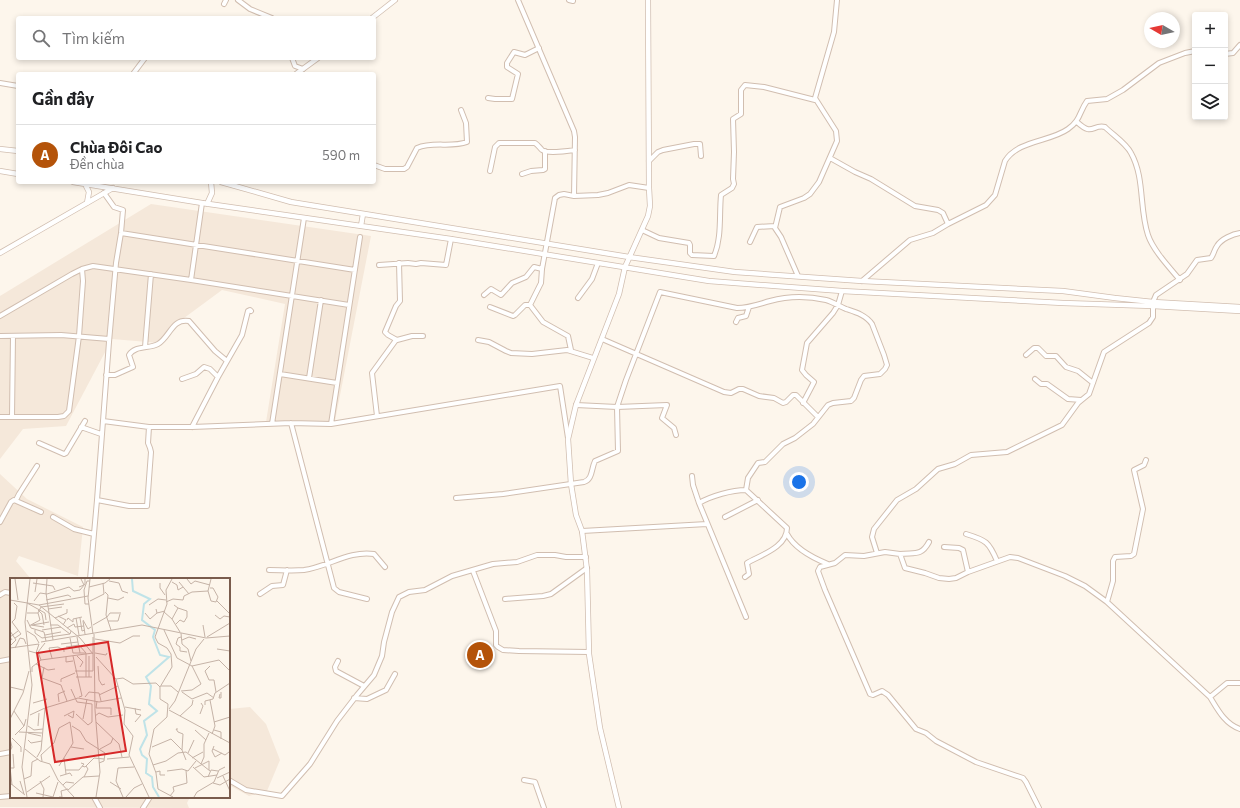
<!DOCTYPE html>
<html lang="vi">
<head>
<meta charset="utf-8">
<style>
	:root { --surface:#fff; --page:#f6f6f6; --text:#202124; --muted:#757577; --line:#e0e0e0; --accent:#b45309 }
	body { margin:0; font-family:Commissioner,sans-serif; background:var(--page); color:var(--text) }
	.controls { position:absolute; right:12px; top:12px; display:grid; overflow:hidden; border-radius:4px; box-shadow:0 2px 6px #0003 }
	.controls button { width:36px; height:36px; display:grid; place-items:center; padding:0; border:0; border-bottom:1px solid var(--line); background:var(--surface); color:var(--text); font:20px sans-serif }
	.compass { position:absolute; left:1144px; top:12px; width:36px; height:36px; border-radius:50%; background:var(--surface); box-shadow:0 2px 6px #0003; rotate:279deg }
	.you { position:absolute; left:799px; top:482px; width:14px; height:14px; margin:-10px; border:3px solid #fff; border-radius:50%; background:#1a73e8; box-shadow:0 0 0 6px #1a73e833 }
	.badge { display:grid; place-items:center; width:26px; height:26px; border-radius:50%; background:var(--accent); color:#fff; font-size:13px; font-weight:700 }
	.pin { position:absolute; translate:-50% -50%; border:2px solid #fff; box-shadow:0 1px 4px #0006 }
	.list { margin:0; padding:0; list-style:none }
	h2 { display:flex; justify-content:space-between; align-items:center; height:52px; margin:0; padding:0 16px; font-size:17px }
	h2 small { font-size:13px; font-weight:400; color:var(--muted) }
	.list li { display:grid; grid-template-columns:26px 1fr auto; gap:12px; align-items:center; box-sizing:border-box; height:60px; padding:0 16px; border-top:1px solid var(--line) }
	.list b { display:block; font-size:15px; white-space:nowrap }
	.list p { margin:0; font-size:13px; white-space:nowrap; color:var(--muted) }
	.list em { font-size:13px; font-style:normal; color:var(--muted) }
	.icon { flex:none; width:22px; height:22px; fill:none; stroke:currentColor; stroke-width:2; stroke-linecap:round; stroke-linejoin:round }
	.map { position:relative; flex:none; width:1240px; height:808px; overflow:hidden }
	.search { position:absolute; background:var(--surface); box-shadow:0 2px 6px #0003; left:16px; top:16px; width:360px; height:44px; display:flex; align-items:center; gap:10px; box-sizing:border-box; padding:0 14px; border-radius:4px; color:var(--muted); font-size:15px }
	.panel { position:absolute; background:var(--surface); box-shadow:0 2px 6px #0003; left:16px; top:72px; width:360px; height:112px; border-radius:4px }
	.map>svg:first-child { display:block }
	.residential { fill:#f5e8da }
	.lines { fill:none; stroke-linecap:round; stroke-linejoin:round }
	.minor-casing { stroke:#d1beb0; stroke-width:6 }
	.tertiary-casing { stroke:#d1beb0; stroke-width:6 }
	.minor { stroke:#fff; stroke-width:4 }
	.tertiary { stroke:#fff; stroke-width:4.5 }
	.inset-river { fill:none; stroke:#bfe3e8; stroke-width:2 }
	.inset-road { fill:none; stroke:#c5b3a7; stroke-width:1 }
	.view { fill:#d62828; fill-opacity:0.15; stroke:#d62828; stroke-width:2 }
	.inset-edge { fill:none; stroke:#7a5c4d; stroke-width:2 }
</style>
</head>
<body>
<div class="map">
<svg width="1240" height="808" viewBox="0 0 1240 808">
	<rect width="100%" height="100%" fill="#fdf6ec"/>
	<path class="residential" d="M151 204 371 236 335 421 266 422 285 304 222 290 180 321 178 320 160 343 112 339 66 426 23 429 0 459V296Z
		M0 474 27 499 83 527 78 576 19 556 16 561 31 579H11V797H190L187 803 189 808 0 807Z
		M250 707 266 724 280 760 267 791 249 796 229 785V709Z"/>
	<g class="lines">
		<defs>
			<path id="minor" d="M238 0 250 9 272 18
				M518 0 574 131 575 137 574 196
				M569 0 573 1
				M224 4 226 0
				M1225 54 1233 53 1240 45
				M292 58 295 66 303 69
				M133 74 145 58
				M0 83 18 86
				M488 98 495 99H512L518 74 507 67V63L514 52 525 55 539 48
				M1077 122C1093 137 1092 124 1105 127 1113 135 1126 143 1131 153 1145 178 1139 208 1148 235 1153 250 1169 267 1180 280
				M830 158 855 172 871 179 915 206 938 210 943 213 948 224
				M649 161 658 152 663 150 694 144H700L701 156
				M374 165 385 169H404L407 167 417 148C433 141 451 148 467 142L466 123 461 110
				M490 171 495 147 499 143H535C538 145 539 147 542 150 547 154 568 151 575 150
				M522 174 531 171 543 170 545 169V151
				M642 230 659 238 689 243 690 245V253L692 255 714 256C722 237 719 216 721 195L732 188 734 184 733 179 734 152 733 119 741 114V90L745 85 764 87 815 100
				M121 233 355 270
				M750 242 757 227 775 226
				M399 263 400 301 396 306 385 332 388 335 397 340 412 336H423
				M379 265 408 263 416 264 421 263 446 265 451 239
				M798 276 781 237 775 228 780 207 804 198 810 194 819 182 837 141 836 131 815 98 834 32 837 0
				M191 280 202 203
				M862 281 910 240 933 233 948 224 986 205 995 195 1005 161C1018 140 1050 142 1068 129 1081 120 1079 112 1087 101L1107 99 1123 90 1159 63 1185 53 1195 51
				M484 295 491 289 501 295 512 283 526 277 534 267 542 269
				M578 298 592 279 598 263
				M490 307 513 316 515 315 525 305H530
				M0 316 72 274 82 269 93 266 191 280 349 305
				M736 322 738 318 746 316 749 307
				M0 336 61 335 109 339
				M602 339 724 392 731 393 739 389H743L759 396 774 398 783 403 786 402 793 395H796L818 417
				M478 340 489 342 506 351 511 353 532 354 567 350 593 358
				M145 347 151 274
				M571 350 568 336 543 322 530 305 541 283 542 269 555 198 559 195 564 194 574 196 598 195 608 193 629 185 649 188
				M1026 355 1034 348H1038L1046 356H1056L1066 367 1078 371 1093 383
				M280 374 337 383
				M106 375H115L133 367 129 355C135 345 150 349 158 344 170 337 172 318 189 321L215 351 227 361
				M309 378 321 300
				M182 379 196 374 204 367 210 369 218 377
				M1035 379 1041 384H1047L1068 399 1081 400
				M803 403 814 382 806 375 802 370 807 343 833 313 838 305 842 291
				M576 405 617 407 667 405 662 418 674 428 676 435
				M377 416 372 373 396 340
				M0 417H58L64 416 69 411 79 336 83 281 82 269
				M12 417 13 336
				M103 421 149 427H192L291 423 331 424 560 386 568 438
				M291 423 334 588 339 592 367 599
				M272 424 304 218
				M331 424 360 237
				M81 427 101 434
				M192 427 218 377 242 335 248 311 250 310 251 311
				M39 443 64 454 66 453 85 421
				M692 476 693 485 699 503
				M456 498 503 494 584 482C593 479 591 469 595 461L618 451 617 407 626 380 660 292 737 308C749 308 759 304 770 301 788 296 808 296 826 300 833 302 839 306 846 309 855 312 866 315 872 324L884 355 887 365 885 369 880 374 864 376 861 380 854 398 851 401 833 403 828 405 813 424 795 438 783 444 765 462 758 463 748 478 746 490
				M16 500 19 494 37 466
				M97 500 129 506H147L151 452 150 448 148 443 149 427
				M53 517 74 529 94 534
				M725 517 758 500
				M0 522 11 502 14 500 41 512
				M582 531 707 524
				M787 534C795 549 813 558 828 564
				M966 534C986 540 989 542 997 561
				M944 547 959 548 963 550 968 572
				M877 553 872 537 874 529 897 500 916 489 938 469 955 464 971 455 1007 452 1062 425 1078 403 1089 394 1104 352 1149 323 1153 317V302L1156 295 1187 274 1197 260 1211 258C1214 254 1214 250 1217 246 1221 239 1233 234 1240 233
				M900 554C914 552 921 557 929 542
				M269 570C280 570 292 571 304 570 327 567 350 550 374 554L385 567
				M473 571 496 631V645L498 647 503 650 519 651 589 652
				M745 577 749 574 747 563C761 555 787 547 787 528L746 490C732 490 711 496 699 503L746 617
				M90 579 97 500 109 342 116 263 121 233 123 210 114 207 104 193
				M260 594 272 586 283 585 287 570
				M0 595 5 592 11 593
				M505 599 543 596 551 594 587 568
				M1107 602 1113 581V561L1115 557 1131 556 1134 554 1143 509 1134 470 1144 465 1146 460
				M0 661 11 659
				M338 661 335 667 336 671 364 686
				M1210 697 1227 683H1240
				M354 698 367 699 386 690 395 674
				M0 754 11 752
				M229 780 246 790 282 796 310 764 337 721 357 695 374 675 382 656 384 642 392 612 399 597 409 592 425 590 452 576 493 564 517 562 537 555H555L566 557H586
				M524 780 535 782 544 808
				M0 797 11 796
				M94 797 100 808
				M143 808 150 797
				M1039 808 1026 782 1023 778 976 762 936 741 926 733 916 729 888 695 882 691 873 695 870 694 825 590 818 571 820 567 835 563 845 555 864 556 885 552 900 554 905 568 925 573 939 578 949 579 956 578 968 572 1010 557 1018 558 1065 576 1085 586 1107 602 1210 697C1218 710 1225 724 1240 729"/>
			<path id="tertiary" d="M372 18 395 0
				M296 74 318 58
				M0 149 18 151
				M0 171 18 174
				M73 182 202 203 451 239 709 281 842 291 1063 303 1153 306 1240 311
				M221 182 291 202 629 257 735 272 862 281 1063 291 1115 298 1153 302 1240 307
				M85 184 89 192 87 203
				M207 204 212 193 211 182
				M361 226 363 214
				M0 253 113 188
				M619 808 600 728 589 654 587 570 582 531 576 515 571 484 568 439 576 405 619 294 625 267 648 216 650 206 649 188 648 0"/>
		</defs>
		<use href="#minor" class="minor-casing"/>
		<use href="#tertiary" class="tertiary-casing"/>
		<use href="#minor" class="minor"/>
		<use href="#tertiary" class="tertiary"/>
	</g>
	<g transform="translate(10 578)">
		<rect width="220" height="220" fill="#fdf6ec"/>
		<path class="inset-river" d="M122 1 123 13 140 21 134 26 132 42 145 52 143 59 150 77 159 79 136 99 141 108 139 126 147 133 134 143 137 157 130 171 132 177 137 181 136 195 142 199 143 209 149 219"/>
		<path class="inset-road" d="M5 1 8 22M37 1 36 15 43 62M80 1 78 20 83 56M177 1 181 6 185 3 200 7M201 1 198 13 201 23 206 24 208 19M99 3 109 5 112 13 118 15M162 4 167 7 168 12 173 9M169 4 179 16M23 5 43 8 45 12M150 5V10L155 17M69 9 74 7 71 1M79 9 95 5 100 1M200 10H203L208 19M25 14 27 1M95 14 98 17 96 37 101 52M98 20 108 22 114 19M0 22 29 27 70 60 83 76M36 22 58 17 61 19M24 23 30 15 37 16 59 9 64 13 70 12 75 6V1M80 23 94 16 93 5M207 23 220 36M156 24 163 21 173 22 174 18 182 14 198 13M4 25 7 28 5 41 2 44 11 56 5 60M17 25 35 35 36 42M79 26H75L74 12 77 3H80M29 27 78 18M139 27 148 21 156 22M38 31 52 29M146 31 147 35 155 33M28 32 32 36 34 47M154 34 162 41 170 54M17 35H28L30 42 19 48M28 35 31 29 54 26M135 35 140 41 147 35M205 37 210 41 214 38 220 39M48 38 56 42 53 47M97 39 100 35H111M45 40 57 35V31M66 40 69 57M70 40 72 53 75 52M162 41 168 30 164 27M17 42 21 50 34 54 36 63M57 42 58 40 63 44V41L72 39M73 42 78 51 81 49M73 43 75 56M98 43H108L110 36M166 46 170 42 174 44 177 39V33L168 30M21 47 34 49M22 47 39 44M40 47H48L60 56M83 47 97 39M193 47 195 59M57 50 64 46 65 49 74 48M25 52V55L32 60 60 56 61 53M32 52 51 49M154 52 167 80 182 88 191 106 182 112 171 113M0 53 6 62 0 68M17 53 25 58 29 65M171 55 172 66 178 71 181 83M84 56 85 132 90 194 86 219M35 57 51 54M67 59 70 75M83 59V93M171 59 168 60 166 66 170 69V73L177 74M197 59 220 45M60 60 63 75H76M85 61 110 65 123 58H130M2 62 0 59 8 53M172 62 179 59 186 61M31 64 132 47 196 60 220 58M35 65 28 74 31 82 83 75M51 66 68 64M56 69 69 67 76 75V99M0 70 29 66M5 70 10 60 14 61 16 66M207 71 220 73M19 73 26 75 29 66M85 75 96 77 97 75M63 78 72 118 69 119M67 78 73 84 70 89M56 79V84L63 83M86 79 106 101M42 80 39 70 48 69 54 72V74M26 86 38 92 45 91M88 88 89 102 92 107 95 106M182 88 209 82 220 93M200 88 195 93 199 102H204L206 114M34 89 32 100 51 107 57 123M65 93H83M22 94V89L31 82M66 99H82M79 99V78M51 104V101L65 95M151 108H161L168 114M0 109 13 112M150 109 162 89 161 76 157 70 148 65 145 59 157 26 156 12 162 1M61 111 67 124 82 126V144L78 147 66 136M172 114 182 121 197 115 204 120M210 116 209 120H211V114M89 117 108 108M75 119 79 114 89 115 91 123M200 122 205 148 202 156M87 123 86 130H101V137M49 124 48 116 55 113M23 125 37 121M195 127V123L203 121 205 115 220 105M115 129 131 132M125 130 126 136 131 137 125 144M159 131 165 123 186 71 194 61M159 132 220 165M4 133 14 148M190 136 193 128 191 125M20 137 35 130M54 138 64 133 63 140 58 137M85 138 89 135 98 139 113 137M170 138 182 127 183 122M0 141 13 115 19 93M73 141 77 121M86 144 109 166 112 179M204 144 220 139M18 148 24 152 33 151M28 148 29 135M62 148 70 153 76 163 95 175 94 183 89 185M168 151H166L168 154 173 156 172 172M185 152 196 162M204 152 211 154V161M9 154 32 155M18 155 31 158M5 157 14 148 16 141M2 160 11 169V174M0 161 2 169 0 173M18 162 21 165 32 163M204 168 202 173 205 179 212 175M61 169 74 171M142 169 161 161 172 172 176 182M15 171 30 183 40 186 48 202 64 219M90 171 101 165 103 160M203 171 215 177 219 174M178 175 184 162M27 179 31 172 35 130 68 120 89 124 111 120M54 180 56 196M182 180 193 174M97 181 119 179M32 183 31 177 44 165 49 150 60 144 63 165 49 188M191 186 194 179V166L199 155M143 187 156 183 168 175 176 174 200 193M72 188 75 189 84 180 94 181M0 189 2 207M183 189 194 199 207 197M0 190H4L3 176M185 190 199 183V192M56 192H69L74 186 71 185M157 193 172 191 178 193 186 183M146 194 150 193V197H155M50 198 60 195 62 198M213 198 220 213M74 199 78 191 76 188M198 199 201 192 208 193M207 200 220 194M14 201 21 198 22 184 28 181M10 203 14 216M30 203 34 211 33 219M100 204 111 211M0 205 15 217M203 205 210 207 220 201M53 207 56 204 64 205M58 212 73 199 89 198M17 214 40 198M26 215 43 219 48 204M160 218 164 213 163 209 177 205 176 192M17 219 12 189 22 107 15 44 20 1M49 219H52L51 213 58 211M113 219 106 203 108 190 124 189M116 219 124 210 132 206M139 219 119 177 123 158 114 146 115 132 106 101 113 100 123 106 146 105 150 109V121L158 126 157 139 144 151 139 176 146 195 148 211 163 219M184 219 187 214 204 204 209 192 215 189"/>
		<path class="view" d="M98 64 116 173 45 184 27 75Z"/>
		<rect width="220" height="220" class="inset-edge"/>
	</g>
</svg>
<div class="controls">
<button>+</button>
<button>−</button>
<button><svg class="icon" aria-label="layers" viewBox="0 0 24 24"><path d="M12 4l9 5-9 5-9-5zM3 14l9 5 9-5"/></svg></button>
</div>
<svg class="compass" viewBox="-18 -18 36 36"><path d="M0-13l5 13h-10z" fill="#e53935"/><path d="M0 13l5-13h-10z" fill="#757577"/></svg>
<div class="you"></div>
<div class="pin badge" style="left:480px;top:655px">A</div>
<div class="search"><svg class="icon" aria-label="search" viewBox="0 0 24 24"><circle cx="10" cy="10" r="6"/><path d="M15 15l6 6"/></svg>Tìm kiếm</div>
<section class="panel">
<h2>Gần đây<small></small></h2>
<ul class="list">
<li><span class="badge">A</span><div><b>Chùa Đôi Cao</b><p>Đền chùa</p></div><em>590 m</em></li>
</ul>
</section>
</div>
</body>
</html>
